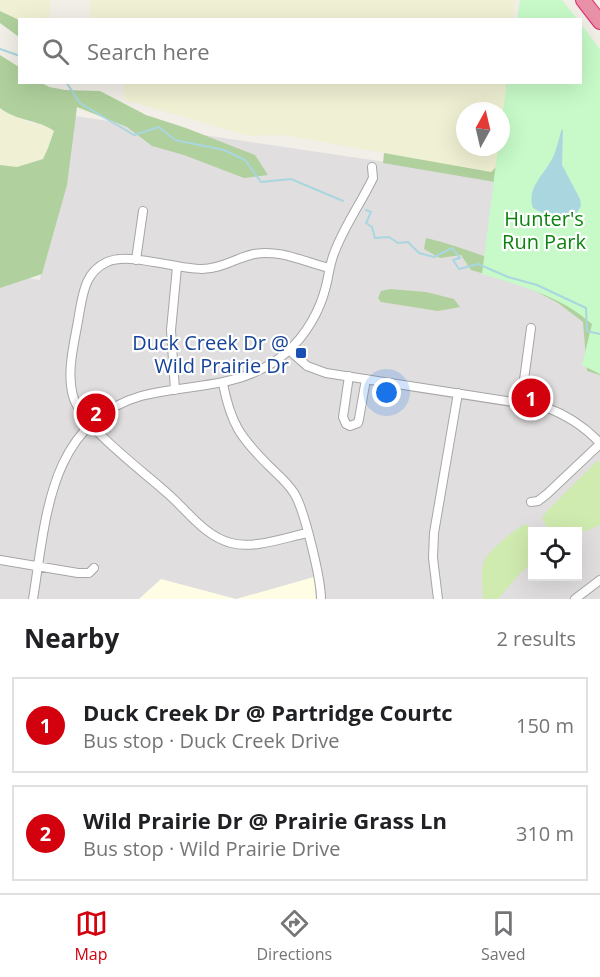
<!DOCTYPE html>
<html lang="en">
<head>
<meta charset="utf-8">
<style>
	:root { --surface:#fff; --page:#f2f2f2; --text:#202124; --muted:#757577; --line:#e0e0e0; --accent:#d3000d }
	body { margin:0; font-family:"Open Sans",sans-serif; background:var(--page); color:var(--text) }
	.controls { position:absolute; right:18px; bottom:18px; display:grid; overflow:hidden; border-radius:0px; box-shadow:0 6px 24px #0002 }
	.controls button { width:54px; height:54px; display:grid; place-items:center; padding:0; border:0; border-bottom:2px solid var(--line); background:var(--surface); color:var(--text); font:30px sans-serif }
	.compass { position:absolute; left:456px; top:102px; width:54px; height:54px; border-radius:50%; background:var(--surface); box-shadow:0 6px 24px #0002; rotate:8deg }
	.you { position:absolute; left:387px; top:393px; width:21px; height:21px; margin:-15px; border:4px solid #fff; border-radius:50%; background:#1a73e8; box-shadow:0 0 0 9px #1a73e833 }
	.badge { display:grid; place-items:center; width:39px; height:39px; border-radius:50%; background:var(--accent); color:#fff; font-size:20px; font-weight:700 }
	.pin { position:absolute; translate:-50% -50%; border:3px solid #fff; box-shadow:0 2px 6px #0006 }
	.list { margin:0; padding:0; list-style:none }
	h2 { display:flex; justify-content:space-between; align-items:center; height:78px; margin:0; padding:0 24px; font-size:26px }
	h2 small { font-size:20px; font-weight:400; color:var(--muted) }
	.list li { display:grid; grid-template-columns:39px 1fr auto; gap:18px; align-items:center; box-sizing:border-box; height:96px; margin:0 12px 12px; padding:0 12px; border:2px solid var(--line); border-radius:0px }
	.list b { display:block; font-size:22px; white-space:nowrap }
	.list p { margin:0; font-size:20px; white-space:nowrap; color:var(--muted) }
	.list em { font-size:20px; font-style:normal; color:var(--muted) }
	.icon { flex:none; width:33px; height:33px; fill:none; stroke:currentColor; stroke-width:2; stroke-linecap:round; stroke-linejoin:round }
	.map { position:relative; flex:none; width:600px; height:599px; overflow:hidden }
	.search { position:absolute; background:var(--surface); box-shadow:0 6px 24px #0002; left:18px; right:18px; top:18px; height:66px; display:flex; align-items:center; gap:15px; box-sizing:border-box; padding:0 21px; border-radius:0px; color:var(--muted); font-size:22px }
	.sheet { height:294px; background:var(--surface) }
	nav { display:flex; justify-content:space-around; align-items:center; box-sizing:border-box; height:84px; border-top:2px solid var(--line); background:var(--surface); font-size:16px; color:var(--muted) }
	nav a { display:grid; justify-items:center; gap:3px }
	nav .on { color:var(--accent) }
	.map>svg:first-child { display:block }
	.residential { fill:#e0dedf; fill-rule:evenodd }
	.education { fill:#fffde4 }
	.farmland { fill:#f0f0d4 }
	.grass { fill:#d0ebaf }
	.forest { fill:#b0d19d }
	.park { fill:#c7fac8 }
	.water { fill:#a9d6df }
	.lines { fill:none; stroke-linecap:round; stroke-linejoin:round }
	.stream { stroke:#a9d6df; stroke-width:2 }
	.street-casing { stroke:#a6a6a6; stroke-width:10 }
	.highway-casing { stroke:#dc2972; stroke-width:16 }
	.street { stroke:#fff; stroke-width:8 }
	.highway { stroke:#e891a7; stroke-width:14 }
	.transit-dot { fill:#1a4fb4; stroke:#fff; stroke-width:2 }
	.labels { text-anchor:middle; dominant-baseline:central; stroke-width:4.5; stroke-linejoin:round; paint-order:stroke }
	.park-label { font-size:20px; fill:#0c830e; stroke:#fff }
	.transit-label { font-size:20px; fill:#164399; stroke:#fff; text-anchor:end }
</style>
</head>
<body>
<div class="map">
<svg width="600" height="599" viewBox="0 0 600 599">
	<rect width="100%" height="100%" fill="#f2eee8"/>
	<path class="residential" d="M68 115 493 178 542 293 592 324 600 368V599H0V274L40 280ZM532 532H578V576H532Z"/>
	<path class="education" d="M314 577 316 599H139L161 579 236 599Z"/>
	<path class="farmland" d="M0 0H51L49 19 19 20 0 11Z
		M90 0H515L513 20H93L90 13Z
		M123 83H507L501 135V111H465V147H500L498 165 491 172 282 135 249 136 125 100Z
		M0 108 28 122 47 126 54 130 48 148 43 159 17 167 0 165Z"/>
	<path class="grass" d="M600 461V525L578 534V532L549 531 542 518 546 512 596 462Z
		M526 524 535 531 532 532V564L521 572 498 599H483C483 588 480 572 484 561 489 550 515 529 526 524Z"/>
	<path class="forest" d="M0 11 19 20V37L0 23Z
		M0 55 19 67 20 82 42 83 49 87 65 90 100 91 146 115 186 128 255 155 268 175 244 178 184 155 152 146 127 127 77 107 67 185 42 274 0 288V165L17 167 43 159 48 148 54 131C40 120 16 121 0 108Z
		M507 83H525L495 182 383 163 384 153 491 172 498 165 501 147Z
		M426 238C488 253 542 281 600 307V375L587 371 583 322 558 303 526 286 471 270 461 255 440 258 424 249Z
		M390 289 426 292 454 299 460 307 438 311 381 302 378 298 381 291Z"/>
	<path class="park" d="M520 0H562L577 19H517Z
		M581 24 600 49V374L582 365 592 324C561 296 521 286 482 274L498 147H501V124L507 83 580 82Z"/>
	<path class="water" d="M563 129 562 165 580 199 581 206 576 214 565 220H556L533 208C526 186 546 174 554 155 557 147 559 139 561 131Z"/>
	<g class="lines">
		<path class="stream" d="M0 49 20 56
			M66 82 80 103 134 135 159 127 175 140 224 150 245 160 261 182 291 179 343 201
			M366 210 371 212 366 223 372 227 375 238 389 237 398 243 408 242 419 253 434 257 452 248 460 258 453 260 459 269 478 264 508 277 537 285 586 308 587 331 600 334"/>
		<defs>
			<path id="street" d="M136 260 143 211
				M289 350 307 366 326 373 545 407C567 415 584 426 600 443
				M349 376 343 417 346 424 350 426 358 423 359 419 366 379
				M223 384C231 424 240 437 269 466 277 474 287 482 294 493 304 508 321 579 321 599
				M175 390 171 330 177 267
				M521 402 531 328
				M531 502 538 501 547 494 600 444
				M307 533C283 538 255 549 231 543 204 536 187 510 167 493 143 471 81 426 73 396 66 370 75 341 79 315 83 293 85 272 107 262 130 252 175 269 202 269 221 269 236 258 254 254 280 249 304 262 329 268
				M0 560 78 573H89L94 568
				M33 599C46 520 48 423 141 396 156 392 171 390 186 388 224 383 257 378 287 352 306 335 320 311 326 286 329 274 330 262 335 251 345 225 361 203 373 178L372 167
				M438 599 433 558 434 533 458 393
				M575 599 600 580"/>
			<path id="highway" d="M583 0 600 22"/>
		</defs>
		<use href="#street" class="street-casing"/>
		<use href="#highway" class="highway-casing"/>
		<use href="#street" class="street"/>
		<use href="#highway" class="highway"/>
	</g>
	<rect class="transit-dot" x="295" y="347" width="12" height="12" rx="3"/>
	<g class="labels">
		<g class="park-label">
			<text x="544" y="218">Hunter's<tspan x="544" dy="23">Run Park</tspan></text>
		</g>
		<g class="transit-label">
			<text x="289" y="342">Duck Creek Dr @<tspan x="289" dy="23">Wild Prairie Dr</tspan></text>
		</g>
	</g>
</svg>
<div class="controls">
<button><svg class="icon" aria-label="locate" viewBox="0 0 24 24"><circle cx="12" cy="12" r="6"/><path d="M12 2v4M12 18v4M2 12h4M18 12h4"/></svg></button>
</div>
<svg class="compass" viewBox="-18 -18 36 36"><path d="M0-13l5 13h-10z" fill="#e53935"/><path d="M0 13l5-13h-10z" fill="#757577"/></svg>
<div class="you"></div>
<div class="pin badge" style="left:531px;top:398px">1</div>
<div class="pin badge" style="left:96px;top:413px">2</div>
<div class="search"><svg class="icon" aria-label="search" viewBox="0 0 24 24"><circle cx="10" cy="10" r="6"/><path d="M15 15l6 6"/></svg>Search here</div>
</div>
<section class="sheet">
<h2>Nearby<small>2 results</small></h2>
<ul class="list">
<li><span class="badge">1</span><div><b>Duck Creek Dr @ Partridge Courtc</b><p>Bus stop · Duck Creek Drive</p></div><em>150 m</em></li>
<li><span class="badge">2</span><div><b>Wild Prairie Dr @ Prairie Grass Ln</b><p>Bus stop · Wild Prairie Drive</p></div><em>310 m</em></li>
</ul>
</section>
<nav>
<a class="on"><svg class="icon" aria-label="map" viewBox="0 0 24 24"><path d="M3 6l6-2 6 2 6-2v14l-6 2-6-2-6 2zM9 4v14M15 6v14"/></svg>Map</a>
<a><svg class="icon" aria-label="directions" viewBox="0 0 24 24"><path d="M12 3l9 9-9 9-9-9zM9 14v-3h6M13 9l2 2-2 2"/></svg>Directions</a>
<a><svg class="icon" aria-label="saved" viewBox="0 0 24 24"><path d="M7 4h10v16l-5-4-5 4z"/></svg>Saved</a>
</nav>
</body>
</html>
